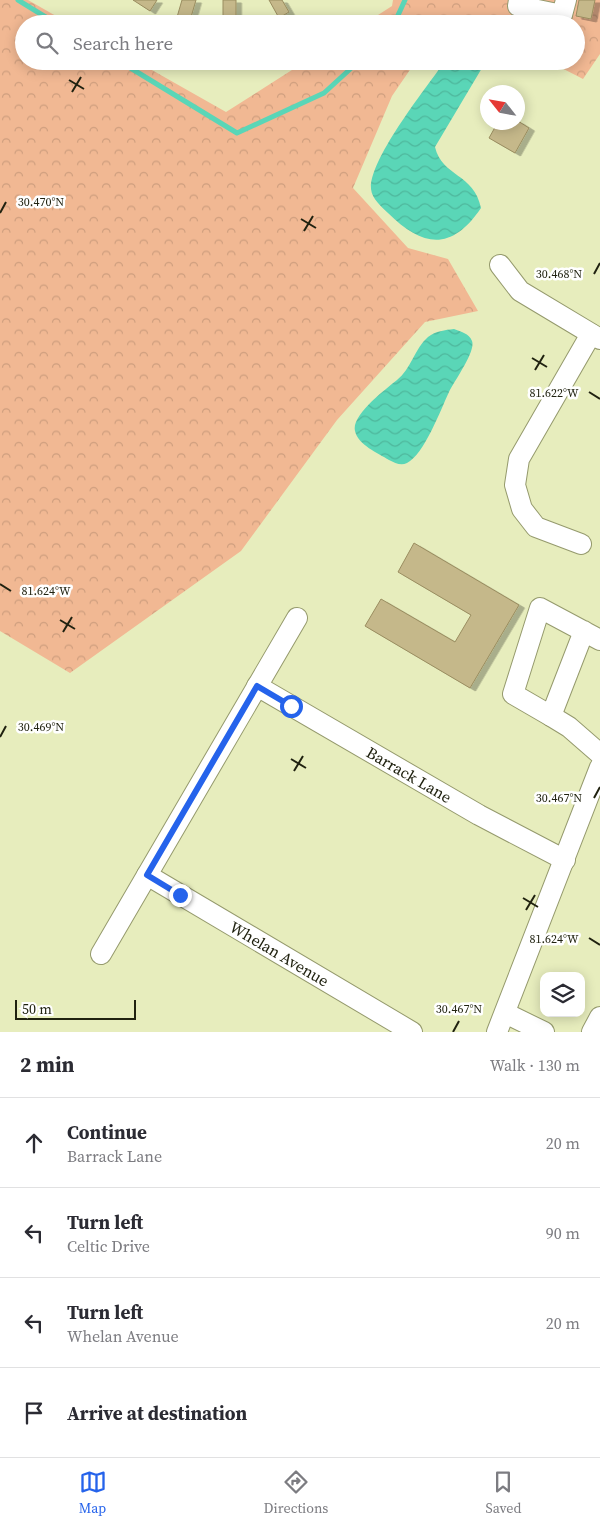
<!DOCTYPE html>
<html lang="en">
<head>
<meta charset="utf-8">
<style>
	:root { --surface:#fff; --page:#f7f7f7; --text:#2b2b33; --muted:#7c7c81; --line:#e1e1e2; --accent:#2563eb }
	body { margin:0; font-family:"Source Serif 4",serif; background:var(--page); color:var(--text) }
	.controls { position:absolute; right:15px; bottom:15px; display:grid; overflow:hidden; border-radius:10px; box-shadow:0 2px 12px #0003 }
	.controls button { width:45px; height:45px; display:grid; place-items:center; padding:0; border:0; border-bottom:1px solid var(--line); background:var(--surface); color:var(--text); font:25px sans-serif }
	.compass { position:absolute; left:480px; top:85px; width:45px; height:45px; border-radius:50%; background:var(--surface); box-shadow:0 2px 12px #0003; rotate:301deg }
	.scale { position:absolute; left:15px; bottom:12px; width:121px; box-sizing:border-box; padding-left:5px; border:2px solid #202210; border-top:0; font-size:14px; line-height:18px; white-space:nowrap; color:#202210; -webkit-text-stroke:4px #fff; paint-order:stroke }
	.stop { position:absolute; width:15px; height:15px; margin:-11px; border:4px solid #2563eb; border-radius:50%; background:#fff }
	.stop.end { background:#2563eb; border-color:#fff; box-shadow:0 1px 5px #0008 }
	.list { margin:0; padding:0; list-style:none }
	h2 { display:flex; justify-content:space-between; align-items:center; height:65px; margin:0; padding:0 20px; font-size:21px }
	h2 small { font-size:16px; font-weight:400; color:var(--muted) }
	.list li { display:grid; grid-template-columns:32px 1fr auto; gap:15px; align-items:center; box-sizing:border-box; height:90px; padding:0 20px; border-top:1px solid var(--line) }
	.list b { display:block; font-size:19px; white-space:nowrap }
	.list p { margin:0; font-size:16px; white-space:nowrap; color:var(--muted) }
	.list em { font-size:16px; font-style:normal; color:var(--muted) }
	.icon { flex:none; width:28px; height:28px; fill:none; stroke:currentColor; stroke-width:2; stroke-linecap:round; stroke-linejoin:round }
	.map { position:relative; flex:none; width:600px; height:1032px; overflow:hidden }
	.search { position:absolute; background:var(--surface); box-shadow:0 2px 12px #0003; left:15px; right:15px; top:15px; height:55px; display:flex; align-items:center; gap:12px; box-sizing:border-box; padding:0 18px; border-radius:28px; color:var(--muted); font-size:19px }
	.sheet { height:425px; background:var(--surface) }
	nav { display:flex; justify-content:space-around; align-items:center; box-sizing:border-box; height:70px; border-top:1px solid var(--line); background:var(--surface); font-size:14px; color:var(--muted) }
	nav a { display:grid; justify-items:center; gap:2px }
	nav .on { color:var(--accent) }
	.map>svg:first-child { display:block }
	.forest { fill:url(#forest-crowns) }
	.water { fill:url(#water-waves) }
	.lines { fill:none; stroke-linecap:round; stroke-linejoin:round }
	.stream { stroke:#5ad6b7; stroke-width:5 }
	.building { fill:#c5b88a; stroke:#9a8d60; filter:url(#shadow) }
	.minor-casing { stroke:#959a6d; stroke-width:22 }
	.minor { stroke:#fff; stroke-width:20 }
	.route { stroke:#2563eb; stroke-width:6 }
	.ticks { fill:none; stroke:#202210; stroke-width:2 }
	.labels { text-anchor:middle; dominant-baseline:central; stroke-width:5; stroke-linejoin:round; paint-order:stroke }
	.street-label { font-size:16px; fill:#202210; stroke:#fff }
	.ticks-label { font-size:12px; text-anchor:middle; fill:#202210; stroke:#fff; stroke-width:5; stroke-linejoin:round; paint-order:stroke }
</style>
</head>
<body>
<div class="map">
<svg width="600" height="1032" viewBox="0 0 600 1032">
	<defs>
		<pattern id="forest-crowns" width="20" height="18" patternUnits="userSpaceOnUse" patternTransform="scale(1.25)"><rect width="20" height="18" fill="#f1b893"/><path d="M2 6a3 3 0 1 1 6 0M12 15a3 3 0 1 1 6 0" fill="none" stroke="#ce9e7e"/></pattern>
		<pattern id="water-waves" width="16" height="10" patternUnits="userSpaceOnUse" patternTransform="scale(1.25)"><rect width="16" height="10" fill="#5ad6b7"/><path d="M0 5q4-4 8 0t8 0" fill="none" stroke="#4eb79c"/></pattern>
		<filter id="shadow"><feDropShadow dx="5.5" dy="3" stdDeviation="0" flood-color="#0004"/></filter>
	</defs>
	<rect width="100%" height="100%" fill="#e7edbd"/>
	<path class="forest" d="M0 0H28L70 24H24V61H136L226 112 306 61H416L392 96 353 188 408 248 448 259 478 311 425 322 337 420 241 551 70 673 0 631Z
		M393 0H600V54L583 79 548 61H576V24H473L468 22 462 24H364L392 6Z"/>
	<path class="water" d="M445 61H482V68L435 147C442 177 474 173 481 208 452 251 423 248 388 213 382 207 372 199 371 189 369 159 427 87 445 61Z
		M454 329C461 332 469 333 472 341 476 351 455 380 449 392 441 409 424 455 407 463 401 466 395 463 389 460 378 453 358 445 355 431 351 415 386 389 397 380 411 369 415 348 428 337 436 331 445 330 454 329Z"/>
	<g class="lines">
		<path class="stream" d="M18 0 57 24
			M394 24 405 0
			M119 61 237 133 324 93 359 61"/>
	</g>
	<path class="building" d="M133 0H157L150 11Z
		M182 0H196L189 24H175Z
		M223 0H236V24H223Z
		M269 0H282L289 12 279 18Z
		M579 0H595L591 19 576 16Z
		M518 121 529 128 515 153 489 138 498 122Z
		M414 543 519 605 470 688 365 626 381 599 455 642 471 615 398 572Z"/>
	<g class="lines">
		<defs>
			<g id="minor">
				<path d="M519 0 518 6 562 15 566 0"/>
				<path d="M500 265 520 291 600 339"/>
				<path d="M581 544 536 527 522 509 515 485 519 459 591 334"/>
				<path d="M584 631 551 716 513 694 540 608 600 640"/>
				<path id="s1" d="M257 686 479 815 565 860"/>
				<path d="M551 716 569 727 600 754"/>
				<path id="s2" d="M147 875 412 1032"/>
				<path d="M101 954 297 618"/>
				<path d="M505 1013 544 1032"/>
				<path d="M497 1032 600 767"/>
				<path d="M592 1032 600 1017"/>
			</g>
		</defs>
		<use href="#minor" class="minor-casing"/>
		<use href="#minor" class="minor"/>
	</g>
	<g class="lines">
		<path class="route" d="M180 895 147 875 257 686 291 706"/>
	</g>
	<path class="ticks" d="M69 80 84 89M72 92 81 77M0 213 6 202M301 219 316 228M304 231 313 216M594 274 600 263M532 358 547 367M535 370 544 355M589 392 600 399M0 584 11 591M60 620 75 629M63 632 72 617M0 737 6 726M291 759 306 768M294 771 303 756M594 798 600 787M523 898 538 907M526 910 535 895M589 938 600 945M453 1032 459 1021"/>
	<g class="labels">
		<g class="street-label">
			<text stroke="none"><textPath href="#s1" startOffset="176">Barrack Lane</textPath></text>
			<text stroke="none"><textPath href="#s2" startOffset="154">Whelan Avenue</textPath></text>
		</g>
	</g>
	<g class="ticks-label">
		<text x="41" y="206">30.470°N</text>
		<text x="559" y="278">30.468°N</text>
		<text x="554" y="397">81.622°W</text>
		<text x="46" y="595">81.624°W</text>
		<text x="41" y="731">30.469°N</text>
		<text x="559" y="802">30.467°N</text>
		<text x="554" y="943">81.624°W</text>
		<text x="459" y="1013">30.467°N</text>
	</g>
</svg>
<div class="controls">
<button><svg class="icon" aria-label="layers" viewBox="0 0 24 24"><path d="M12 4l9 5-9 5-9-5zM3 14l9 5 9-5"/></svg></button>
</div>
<svg class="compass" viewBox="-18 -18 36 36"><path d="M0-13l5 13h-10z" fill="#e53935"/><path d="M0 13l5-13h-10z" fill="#7c7c81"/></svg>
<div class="scale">50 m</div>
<div class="stop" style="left:291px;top:706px"></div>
<div class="stop end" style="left:180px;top:895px"></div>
<div class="search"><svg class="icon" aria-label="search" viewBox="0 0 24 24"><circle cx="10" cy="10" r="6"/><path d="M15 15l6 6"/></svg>Search here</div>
</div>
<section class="sheet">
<h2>2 min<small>Walk · 130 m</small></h2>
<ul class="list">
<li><svg class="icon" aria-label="ahead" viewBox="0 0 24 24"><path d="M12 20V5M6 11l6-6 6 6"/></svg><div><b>Continue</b><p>Barrack Lane</p></div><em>20 m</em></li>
<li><svg class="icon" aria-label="left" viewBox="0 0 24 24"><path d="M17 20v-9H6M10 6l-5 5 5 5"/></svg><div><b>Turn left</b><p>Celtic Drive</p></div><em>90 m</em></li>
<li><svg class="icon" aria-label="left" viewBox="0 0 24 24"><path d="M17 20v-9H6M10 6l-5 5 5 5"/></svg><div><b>Turn left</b><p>Whelan Avenue</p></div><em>20 m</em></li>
<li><svg class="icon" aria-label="arrive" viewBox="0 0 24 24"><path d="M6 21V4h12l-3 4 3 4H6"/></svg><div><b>Arrive at destination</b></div></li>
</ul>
</section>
<nav>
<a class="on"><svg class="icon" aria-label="map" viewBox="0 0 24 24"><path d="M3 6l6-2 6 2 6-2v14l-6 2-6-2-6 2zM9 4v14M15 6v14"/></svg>Map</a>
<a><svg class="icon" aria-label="directions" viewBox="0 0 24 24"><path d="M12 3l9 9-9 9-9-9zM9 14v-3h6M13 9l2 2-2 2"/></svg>Directions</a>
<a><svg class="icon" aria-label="saved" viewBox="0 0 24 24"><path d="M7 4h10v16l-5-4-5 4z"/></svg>Saved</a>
</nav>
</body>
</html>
